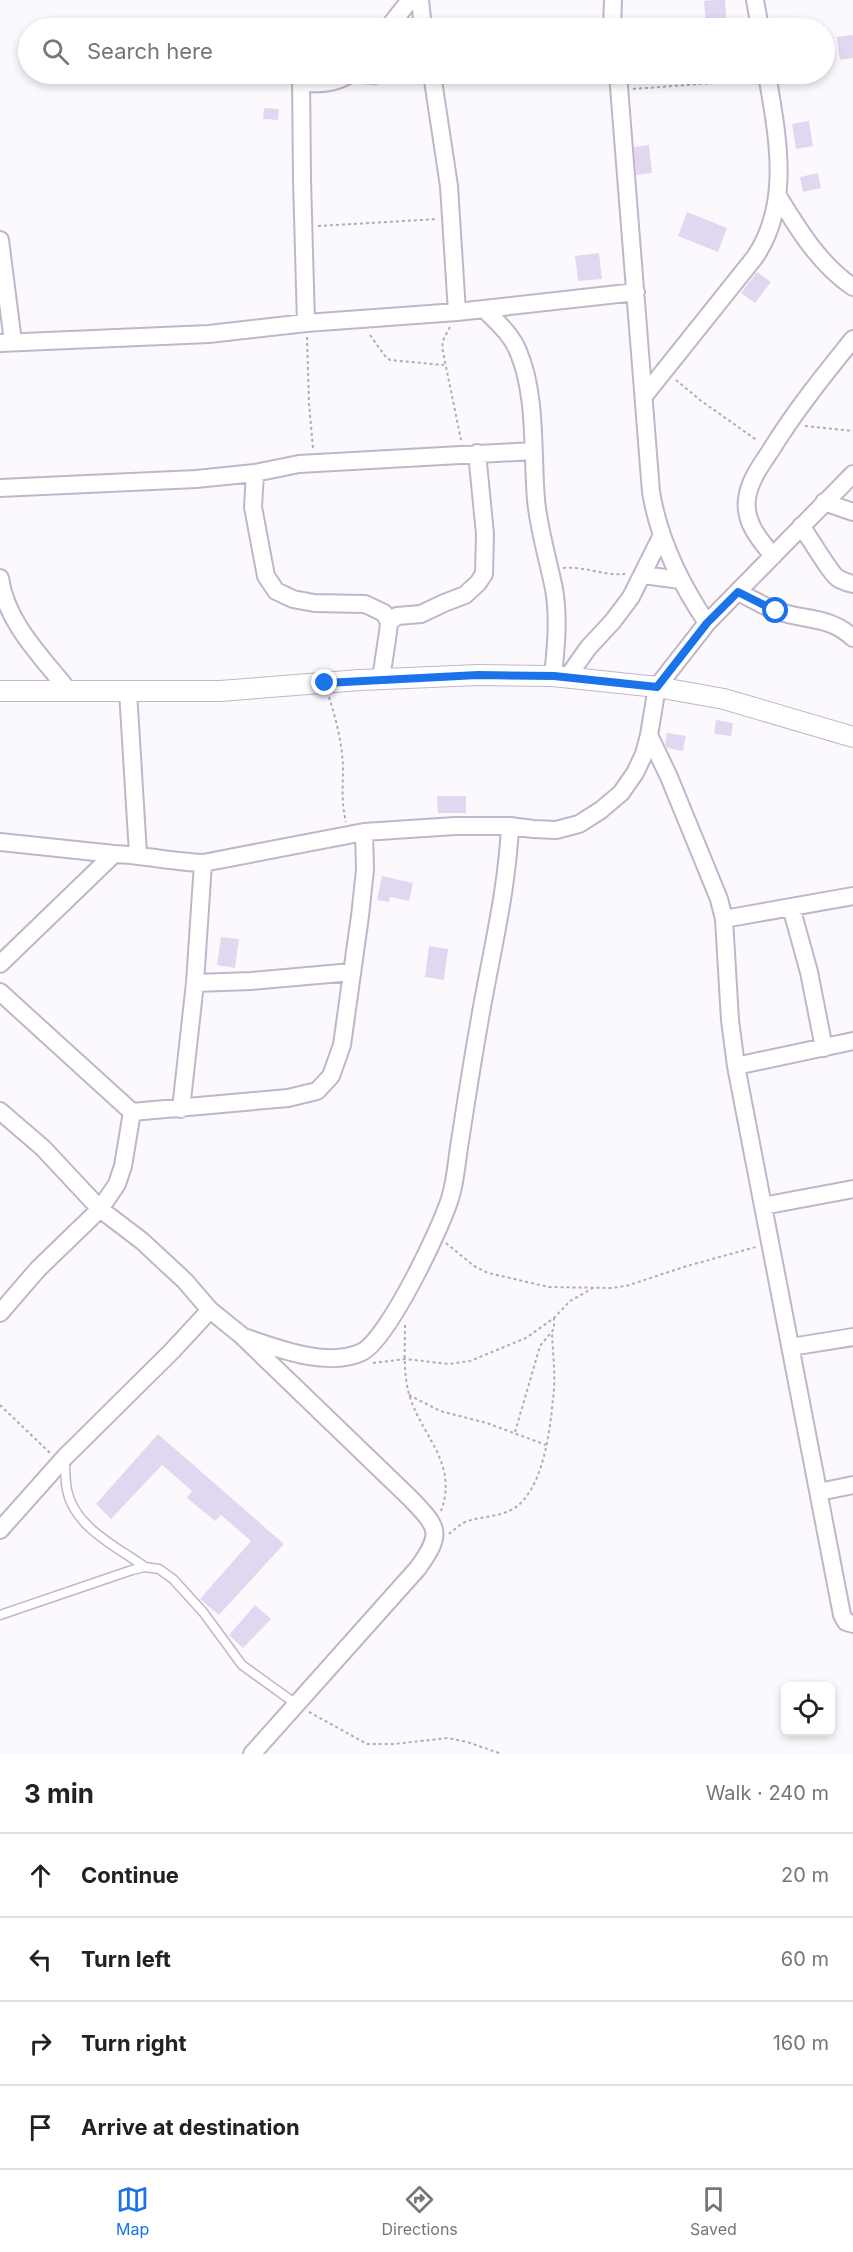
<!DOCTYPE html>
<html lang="en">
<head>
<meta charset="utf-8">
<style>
	:root { --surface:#fff; --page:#f6f6f6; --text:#222; --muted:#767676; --line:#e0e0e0; --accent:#1a73e8 }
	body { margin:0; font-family:Inter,sans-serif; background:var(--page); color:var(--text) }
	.controls { position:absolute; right:18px; bottom:18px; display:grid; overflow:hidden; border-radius:9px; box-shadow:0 3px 9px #0003 }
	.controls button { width:54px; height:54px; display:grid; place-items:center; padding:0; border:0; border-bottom:2px solid var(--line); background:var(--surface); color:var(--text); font:30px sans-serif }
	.stop { position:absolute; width:18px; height:18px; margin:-14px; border:4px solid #1a73e8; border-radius:50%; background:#fff }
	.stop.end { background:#1a73e8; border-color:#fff; box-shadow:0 2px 6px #0008 }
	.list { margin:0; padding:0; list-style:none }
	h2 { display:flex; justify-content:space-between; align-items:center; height:78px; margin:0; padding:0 24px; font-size:26px }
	h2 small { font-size:20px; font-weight:400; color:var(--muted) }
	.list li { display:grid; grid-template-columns:39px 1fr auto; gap:18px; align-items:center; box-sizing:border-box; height:84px; padding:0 24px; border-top:2px solid var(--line) }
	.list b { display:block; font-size:22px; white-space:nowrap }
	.list em { font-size:20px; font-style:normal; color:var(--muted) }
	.icon { flex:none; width:33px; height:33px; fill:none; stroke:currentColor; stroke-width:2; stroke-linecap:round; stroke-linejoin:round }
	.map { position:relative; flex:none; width:853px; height:1754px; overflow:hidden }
	.search { position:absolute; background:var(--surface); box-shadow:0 3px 9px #0003; left:18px; right:18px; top:18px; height:66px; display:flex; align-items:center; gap:15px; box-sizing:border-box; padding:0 21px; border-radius:33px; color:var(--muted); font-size:22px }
	.sheet { height:414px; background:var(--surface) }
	nav { display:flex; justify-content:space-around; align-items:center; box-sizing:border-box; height:84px; border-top:2px solid var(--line); background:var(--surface); font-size:16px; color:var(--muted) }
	nav a { display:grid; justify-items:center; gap:3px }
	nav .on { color:var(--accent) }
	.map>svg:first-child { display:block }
	.building { fill:#e2d7f1 }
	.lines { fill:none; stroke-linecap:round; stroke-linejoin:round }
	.service-casing { stroke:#c3b4cb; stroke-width:11 }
	.minor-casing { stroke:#c3b4cb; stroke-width:20 }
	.tertiary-casing { stroke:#c3b4cb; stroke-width:22 }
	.path { stroke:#b0acb2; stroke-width:2; stroke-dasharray:3 3; stroke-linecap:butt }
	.service { stroke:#fff; stroke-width:8 }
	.minor { stroke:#fff; stroke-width:16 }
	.tertiary { stroke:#fff; stroke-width:20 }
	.route { stroke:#1a73e8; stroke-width:8 }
</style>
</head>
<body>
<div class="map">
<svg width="853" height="1754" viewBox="0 0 853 1754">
	<rect width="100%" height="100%" fill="#fcf9fe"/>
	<path class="building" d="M713 0H725L727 28H706L704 1Z
		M853 35V58L840 60 837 37Z
		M363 74H379L377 86 361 84Z
		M264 108 279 109 278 120 263 119Z
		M809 121 813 146 796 149 792 124Z
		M649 145 652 173 636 175 634 147Z
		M818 173 821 188 803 192 800 177Z
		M687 212 727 228 718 252 678 236Z
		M599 253 602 279 578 281 575 256Z
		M757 272 771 282 755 303 741 293Z
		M716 720 733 723 731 736 714 734Z
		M667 733 686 736 683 751 667 748 665 744Z
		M437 796H466V813H438Z
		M382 876 413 883 409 901 390 897 389 902 377 900Z
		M221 937 239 939 235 968 217 965Z
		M429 946 448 949 444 980 425 977Z
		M158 1434 284 1544 219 1615 200 1599 251 1541 221 1515 215 1521 187 1498 192 1491 162 1465 111 1519 96 1504Z
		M255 1605 271 1619 243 1648 229 1635Z"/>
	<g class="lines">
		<defs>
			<path id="service" d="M65 1458C65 1468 65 1480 67 1490 74 1527 117 1547 145 1567
				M0 1615 132 1570 145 1567 159 1569 173 1579 203 1612 242 1665 296 1704"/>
			<path id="minor" d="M420 0 423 28
				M755 0 760 28
				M388 28 410 0
				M612 28 613 0
				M301 74 302 180 306 323
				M432 74 449 186 457 312
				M618 74 651 492C659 540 680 583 707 623
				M302 83C320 84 334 84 350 74
				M778 196C798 229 820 265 853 287
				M0 240 13 342
				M484 309C497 322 511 334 518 351 537 395 532 453 536 500 539 531 548 559 554 589 559 618 556 647 553 676
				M0 343 209 334 306 323 457 312 636 292
				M644 396 755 257C792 202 777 135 767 74
				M255 473 253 507 266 576 276 591 293 599 314 603 365 604 384 613 389 622 388 632 381 679
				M0 488 196 479 255 473 299 464 533 451
				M824 502 853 512
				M801 526C809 536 831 575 839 579 843 581 848 583 853 584
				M773 556C759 539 744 522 747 499 749 481 761 465 771 450 795 411 824 375 853 339
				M643 575 681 580
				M0 578C6 622 41 656 68 690
				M738 592C751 598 764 607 777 611 806 621 830 616 853 638
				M389 622 397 616 421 614 444 603 465 595 478 583 484 574 485 534 477 453
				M567 678 588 648 613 621 631 597 661 537
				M128 691 138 854
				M649 735 669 777 719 899 724 919 730 1020 736 1066 842 1615 846 1622 853 1624
				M0 842 114 854
				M791 907 809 972 824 1048
				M724 919 853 896
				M0 964 114 854C144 855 173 862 203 863L364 832 455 826H510L533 829 556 830 579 824 601 810 621 793 635 773 644 754 649 735 657 687 707 623 853 474
				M195 983 251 981 352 972
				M0 992 132 1112 288 1098 317 1091 331 1076 342 1045 360 916 365 870 364 832
				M736 1066 853 1041
				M181 1109 195 983 203 863
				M0 1111 43 1148 100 1209 142 1241 185 1281 210 1310 241 1335 410 1498C439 1528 443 1533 418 1568L252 1754
				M763 1206 853 1189
				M0 1313 38 1269 100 1209 117 1184 123 1166 132 1112
				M247 1338C279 1349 329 1368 362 1352 388 1339 443 1225 451 1195 456 1178 457 1158 460 1141 466 1102 472 1063 479 1024 490 958 507 893 510 826
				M791 1347 853 1337
				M819 1492 853 1485
				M0 1530 65 1457 172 1351 210 1310"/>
			<path id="tertiary" d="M0 691H220L360 680 478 675 553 676 657 687 724 699 853 737"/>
		</defs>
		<use href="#service" class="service-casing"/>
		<use href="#minor" class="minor-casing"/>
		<use href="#tertiary" class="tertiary-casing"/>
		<path class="path" d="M633 89 753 80
			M318 226 438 219
			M450 327 444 338 442 347 461 440
			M370 335 385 356 390 360 444 365
			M307 337 309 403 313 448
			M676 380 700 400 758 441
			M805 426 853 431
			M563 568C585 566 604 576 625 574
			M329 697C336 719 342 743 343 766 343 786 341 802 346 822
			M446 1243 474 1266 488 1273 549 1287 611 1288 626 1286 687 1266 756 1247
			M405 1325C405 1347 403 1373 409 1394 421 1436 459 1463 441 1511
			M373 1363 405 1359 449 1364 470 1361 526 1338 554 1318 570 1301 593 1288
			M409 1395 440 1411 487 1423 546 1445
			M0 1405 50 1453
			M515 1432 540 1346 554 1329V1318
			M449 1534C455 1529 461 1523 468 1521 483 1516 499 1517 513 1509 543 1491 550 1431 553 1399 556 1378 553 1355 552 1334
			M309 1712 367 1744H394L448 1738 467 1742 502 1754"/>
		<use href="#service" class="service"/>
		<use href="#minor" class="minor"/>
		<use href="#tertiary" class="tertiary"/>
	</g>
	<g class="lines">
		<path class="route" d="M325 683 478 675 554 676 657 687 707 623 738 592 776 611"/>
	</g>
</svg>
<div class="controls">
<button><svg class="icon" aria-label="locate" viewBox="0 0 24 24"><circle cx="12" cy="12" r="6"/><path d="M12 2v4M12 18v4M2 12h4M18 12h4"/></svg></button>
</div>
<div class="stop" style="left:776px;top:611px"></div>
<div class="stop end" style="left:325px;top:683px"></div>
<div class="search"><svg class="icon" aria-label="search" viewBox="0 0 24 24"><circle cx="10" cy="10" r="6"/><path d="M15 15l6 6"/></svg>Search here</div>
</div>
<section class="sheet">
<h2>3 min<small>Walk · 240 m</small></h2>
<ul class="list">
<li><svg class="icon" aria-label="ahead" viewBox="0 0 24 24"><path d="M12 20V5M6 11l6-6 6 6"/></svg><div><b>Continue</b></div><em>20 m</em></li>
<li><svg class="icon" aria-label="left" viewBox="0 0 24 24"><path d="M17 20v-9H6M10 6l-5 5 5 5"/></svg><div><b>Turn left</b></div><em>60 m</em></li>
<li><svg class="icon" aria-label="right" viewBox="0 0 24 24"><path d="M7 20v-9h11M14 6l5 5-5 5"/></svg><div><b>Turn right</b></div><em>160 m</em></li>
<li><svg class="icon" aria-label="arrive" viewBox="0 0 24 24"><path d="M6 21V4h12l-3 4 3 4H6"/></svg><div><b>Arrive at destination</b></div></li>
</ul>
</section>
<nav>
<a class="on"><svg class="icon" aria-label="map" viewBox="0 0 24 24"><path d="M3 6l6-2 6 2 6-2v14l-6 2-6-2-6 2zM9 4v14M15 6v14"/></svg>Map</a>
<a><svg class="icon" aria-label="directions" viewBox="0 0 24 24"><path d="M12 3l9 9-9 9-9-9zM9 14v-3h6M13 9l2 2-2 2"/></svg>Directions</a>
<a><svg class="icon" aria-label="saved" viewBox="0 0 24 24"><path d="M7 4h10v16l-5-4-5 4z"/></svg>Saved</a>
</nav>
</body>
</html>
